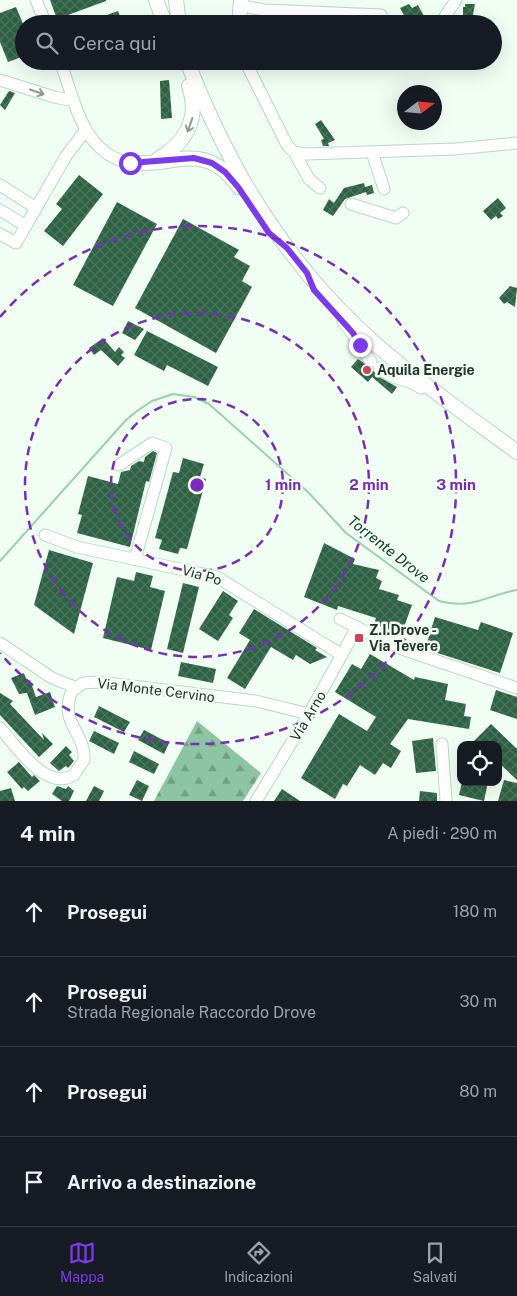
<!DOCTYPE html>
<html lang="it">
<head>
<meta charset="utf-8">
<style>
	:root { --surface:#171b24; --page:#20242c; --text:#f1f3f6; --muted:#9ea1a6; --line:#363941; --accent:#7c3aed }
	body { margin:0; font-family:"Public Sans",sans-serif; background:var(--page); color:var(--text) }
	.controls { position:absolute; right:15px; bottom:15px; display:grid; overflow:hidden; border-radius:10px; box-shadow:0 5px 20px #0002 }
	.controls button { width:45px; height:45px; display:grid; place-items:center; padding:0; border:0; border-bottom:1px solid var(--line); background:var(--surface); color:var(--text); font:25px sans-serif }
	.compass { position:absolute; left:397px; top:85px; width:45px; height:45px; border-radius:50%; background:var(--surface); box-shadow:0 5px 20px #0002; rotate:74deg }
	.stop { position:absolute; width:15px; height:15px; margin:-11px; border:4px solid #7c3aed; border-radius:50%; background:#fff }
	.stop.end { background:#7c3aed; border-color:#fff; box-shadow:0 1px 5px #0008 }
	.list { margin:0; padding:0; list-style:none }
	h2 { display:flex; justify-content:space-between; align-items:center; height:65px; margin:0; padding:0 20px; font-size:21px }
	h2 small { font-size:16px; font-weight:400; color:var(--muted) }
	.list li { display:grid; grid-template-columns:32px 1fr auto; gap:15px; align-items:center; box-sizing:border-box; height:90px; padding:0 20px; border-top:1px solid var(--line) }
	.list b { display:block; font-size:19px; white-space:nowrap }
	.list p { margin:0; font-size:16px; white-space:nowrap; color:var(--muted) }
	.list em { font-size:16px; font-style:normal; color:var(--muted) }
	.icon { flex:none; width:28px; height:28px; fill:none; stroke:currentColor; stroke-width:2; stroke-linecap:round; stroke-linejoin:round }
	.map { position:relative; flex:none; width:517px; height:801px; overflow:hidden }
	.search { position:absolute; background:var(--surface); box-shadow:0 5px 20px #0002; left:15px; right:15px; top:15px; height:55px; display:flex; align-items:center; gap:12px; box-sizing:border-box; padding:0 18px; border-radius:28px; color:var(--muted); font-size:19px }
	.sheet { height:425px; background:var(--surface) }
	nav { display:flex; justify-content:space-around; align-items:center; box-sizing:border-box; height:70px; border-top:1px solid var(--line); background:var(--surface); font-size:14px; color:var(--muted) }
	nav a { display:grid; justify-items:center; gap:2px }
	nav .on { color:var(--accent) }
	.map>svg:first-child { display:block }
	.forest { fill:url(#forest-firs) }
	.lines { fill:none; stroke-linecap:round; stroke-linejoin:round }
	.stream { stroke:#99d0ad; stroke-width:2 }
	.building { fill:url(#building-cross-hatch) }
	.minor-casing { stroke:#b6dac3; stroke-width:13 }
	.major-casing { stroke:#b6dac3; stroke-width:16 }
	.minor { stroke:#fff; stroke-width:11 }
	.major { stroke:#fff; stroke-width:14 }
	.oneway { stroke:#929894 }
	.route { stroke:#7c3aed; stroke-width:6 }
	.ring { fill:none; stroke:#7b2cbf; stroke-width:2.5; stroke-dasharray:9 6 }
	.poi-dot { fill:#d04059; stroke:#f0fef4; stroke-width:2 }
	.labels { text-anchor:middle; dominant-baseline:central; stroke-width:5; stroke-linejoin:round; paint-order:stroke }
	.poi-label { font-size:14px; font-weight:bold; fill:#243229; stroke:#f0fef4; text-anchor:start }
	.street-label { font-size:14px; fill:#243229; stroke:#f0fef4 }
	.water-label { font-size:15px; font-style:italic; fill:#16412a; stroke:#f0fef4 }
	.centre { fill:#7b2cbf; stroke:#f0fef4; stroke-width:2.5 }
	.ring-label { font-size:15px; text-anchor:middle; font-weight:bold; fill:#7b2cbf; stroke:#f0fef4; stroke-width:5; stroke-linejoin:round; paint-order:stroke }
</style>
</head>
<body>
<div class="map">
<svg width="517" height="801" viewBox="0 0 517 801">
	<defs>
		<pattern id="forest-firs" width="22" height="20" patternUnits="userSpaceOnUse" patternTransform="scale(1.25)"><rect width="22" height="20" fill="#8dc4a2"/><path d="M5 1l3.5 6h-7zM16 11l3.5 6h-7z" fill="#73a084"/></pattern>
		<pattern id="building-cross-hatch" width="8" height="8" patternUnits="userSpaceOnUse" patternTransform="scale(1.25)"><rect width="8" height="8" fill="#2e6244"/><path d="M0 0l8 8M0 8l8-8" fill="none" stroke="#4b755d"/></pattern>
	</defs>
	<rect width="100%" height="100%" fill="#f0fef4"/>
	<path class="forest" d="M197 721 261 773 243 801H154Z"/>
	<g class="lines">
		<path class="stream" d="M0 561 126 420 137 411 152 401 173 394 194 397 209 404 308 492 346 533 439 601C472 610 487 595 517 590"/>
	</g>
	<path class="building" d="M50 0H106V1L57 19Z
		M409 4 412 8 418 5 425 18 415 23 413 18 407 21 400 8Z
		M465 4H475L472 20H463V7H465Z
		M16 7 24 26V56L8 62 0 42V13Z
		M118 11 123 24H85V23Z
		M169 80 172 118 161 119 160 81Z
		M9 91 15 93 5 110 0 105Z
		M321 120 335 140 328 143 329 146H323L321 140 324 139 315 124Z
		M79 175 103 194 63 246 44 231 62 209 56 204Z
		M364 183 365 187 372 185 374 193 367 195 366 192 345 199 333 216 323 210 329 199 334 203 344 188Z
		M498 198 506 208 500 213 503 216 498 219 496 216 491 220 483 211Z
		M117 202 157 224 113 306 73 285Z
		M183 219 239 250 234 257 250 266 242 281 252 287 216 353 135 308Z
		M510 286 517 288 515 307 507 302 504 304 499 298Z
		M128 321 144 329 135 340 122 333Z
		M147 331 218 367 208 386 167 365 164 371 134 355Z
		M103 338 115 352 119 347 124 352 121 355 125 358 118 366 101 350 94 355 89 348Z
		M358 359 372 368 381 378 397 387 392 394 372 377 368 382 351 367Z
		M153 451 157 453 149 482 146 481 130 547 77 533 82 515 78 514 88 476 118 484 121 472 130 470 131 466 139 461 144 462 145 457Z
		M183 458 204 464 200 477 206 479 187 549 180 548 178 554 159 549 162 540 155 538 173 472 179 473Z
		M324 543 355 559 353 564 379 570 376 578 382 581 379 589 399 595 397 600 412 605 404 627 401 626 399 633 374 624 376 618 338 606 337 610 304 597Z
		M49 550 93 563 74 634 34 605Z
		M136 572 153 576 150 587 165 591 151 650 103 638 117 577 134 581Z
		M183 583 199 587 183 653 167 649Z
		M223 591 238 601 229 615 233 618 218 641 199 629Z
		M254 609 317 648 315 650 327 657 310 664 296 655 293 660 271 647 245 689 227 678 250 640 239 633Z
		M435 617 478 630 481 622 513 633 500 673 425 649Z
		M370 654 414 680 415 677 448 684 445 700 466 704 464 716 471 717 469 729 408 719 390 744 401 751 391 768 383 763 375 775 360 765 347 786 343 784 335 799 301 778 339 714 367 731 376 717 335 692 352 664 361 669Z
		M181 662 216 669 213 683 178 676Z
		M24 673 27 681 30 680 36 697 50 692 55 707 35 715 27 693 19 694 11 678Z
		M496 690 517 697V719L490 710Z
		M0 693 13 701 10 704 44 740 42 733 53 744 39 757 0 715Z
		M99 706 130 722 124 732 94 717Z
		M491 724 517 749V780L498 762V745H470Z
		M144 730 169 743 164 754 138 740Z
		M94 731 119 743 114 754 89 741Z
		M433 738 436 771 416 773 412 741Z
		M66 746 72 752 69 755 74 761 68 768 66 766 59 771 50 763Z
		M134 751 159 764 154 774 129 762Z
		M19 762 32 777 34 775 40 781 28 791 24 787 22 789 7 772Z
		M137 780 149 786 142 801 129 795Z
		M504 780 517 783V801H498Z
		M462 782H488L484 801 459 795Z
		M57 786 66 789 68 786 74 791 69 801H62L52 794Z
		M94 786 104 791 99 801H86Z
		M11 788 15 801H0V791Z
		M282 789 300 801H274Z
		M420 791 437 793V801H419Z"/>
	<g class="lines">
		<defs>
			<path id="minor" d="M36 0 46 24
				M242 6 265 10 381 15
				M237 24 242 4
				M440 24 456 0
				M60 61C75 100 82 154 130 163
				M245 61 287 145 294 152 306 154 455 149 517 143
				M0 80 54 97 74 101
				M294 152 309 179 320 188
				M372 152 384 189
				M0 185 36 208
				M351 204 396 218 403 213
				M0 210 26 226
				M0 234 16 243 66 156 85 131
				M343 322C355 334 359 350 371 361
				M379 368C396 382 405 377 421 388
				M119 465 152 443 166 448 135 559
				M45 535 77 547 217 577 342 655
				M340 619 399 648 517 688
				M0 643 52 678 75 687
				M0 728C17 747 46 792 74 775L84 760C86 733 58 722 72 691L83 683 99 682 256 701 309 714
				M442 744 446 801
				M256 801 309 714 356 629"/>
			<path id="major" d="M156 0 165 24
				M176 0 179 24
				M240 12 241 0
				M187 61C230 172 288 268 379 347 423 385 471 418 517 452
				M158 159C186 143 200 118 189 86
				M130 163C175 167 204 139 239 187"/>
		</defs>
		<use href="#minor" class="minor-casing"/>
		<use href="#major" class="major-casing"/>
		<use href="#minor" class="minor"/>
		<use href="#major" class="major"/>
	</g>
	<defs><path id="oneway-shaft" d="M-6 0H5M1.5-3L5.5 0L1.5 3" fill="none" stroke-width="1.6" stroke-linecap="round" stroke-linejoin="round" transform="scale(1.25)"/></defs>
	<g class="oneway">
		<use href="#oneway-shaft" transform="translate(37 92) rotate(19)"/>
		<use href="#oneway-shaft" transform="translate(190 125) rotate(109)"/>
	</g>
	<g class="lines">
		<path class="route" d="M130 163 194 158 212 163 225 172 238 187 269 233 287 248 307 273 314 290 353 333 360 345"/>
	</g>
	<g class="ring">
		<circle cx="197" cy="485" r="86"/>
		<circle cx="197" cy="485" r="172"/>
		<path d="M0 317A259 259 0 1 1 0 653"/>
	</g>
	<g class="poi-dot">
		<circle cx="367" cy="370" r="5"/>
		<rect x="354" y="633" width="10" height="10" rx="2.5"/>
	</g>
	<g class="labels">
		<g class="poi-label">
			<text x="377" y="370">Aquila Energie</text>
			<text x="369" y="630">Z.I.Drove -<tspan x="369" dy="16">Via Tevere</tspan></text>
		</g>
		<g class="street-label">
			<text transform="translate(202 575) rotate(16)">Via Po</text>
			<text transform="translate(156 690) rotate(7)">Via Monte Cervino</text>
			<text transform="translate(308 716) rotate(-59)">Via Arno</text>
		</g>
		<g class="water-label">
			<text transform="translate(389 549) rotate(38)">Torrente Drove</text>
		</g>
	</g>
	<circle cx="197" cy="485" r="8" class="centre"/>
	<g class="ring-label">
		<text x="283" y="490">1 min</text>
		<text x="369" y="490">2 min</text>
		<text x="456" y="490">3 min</text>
	</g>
</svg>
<div class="controls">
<button><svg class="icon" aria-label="locate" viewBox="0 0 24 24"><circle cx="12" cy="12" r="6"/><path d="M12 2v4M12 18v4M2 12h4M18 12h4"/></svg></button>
</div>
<svg class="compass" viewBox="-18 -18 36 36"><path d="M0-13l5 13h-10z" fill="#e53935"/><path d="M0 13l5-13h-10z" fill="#9ea1a6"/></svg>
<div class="stop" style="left:130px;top:163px"></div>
<div class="stop end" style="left:360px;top:345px"></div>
<div class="search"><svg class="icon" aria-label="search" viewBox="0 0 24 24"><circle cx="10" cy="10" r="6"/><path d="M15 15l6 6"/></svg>Cerca qui</div>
</div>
<section class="sheet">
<h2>4 min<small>A piedi · 290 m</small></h2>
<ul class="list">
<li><svg class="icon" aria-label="ahead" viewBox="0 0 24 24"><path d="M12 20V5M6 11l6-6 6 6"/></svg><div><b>Prosegui</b></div><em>180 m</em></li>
<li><svg class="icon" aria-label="ahead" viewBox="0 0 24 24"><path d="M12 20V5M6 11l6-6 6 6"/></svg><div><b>Prosegui</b><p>Strada Regionale Raccordo Drove</p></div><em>30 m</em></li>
<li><svg class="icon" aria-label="ahead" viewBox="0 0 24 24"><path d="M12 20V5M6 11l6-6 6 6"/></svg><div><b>Prosegui</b></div><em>80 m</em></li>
<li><svg class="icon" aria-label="arrive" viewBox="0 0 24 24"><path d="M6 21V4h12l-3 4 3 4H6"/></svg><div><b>Arrivo a destinazione</b></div></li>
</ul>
</section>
<nav>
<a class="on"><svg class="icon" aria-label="map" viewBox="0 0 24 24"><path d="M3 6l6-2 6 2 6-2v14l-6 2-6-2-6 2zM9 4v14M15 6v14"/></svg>Mappa</a>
<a><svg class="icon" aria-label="directions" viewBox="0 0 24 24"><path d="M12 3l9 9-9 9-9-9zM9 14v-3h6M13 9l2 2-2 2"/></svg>Indicazioni</a>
<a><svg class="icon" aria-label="saved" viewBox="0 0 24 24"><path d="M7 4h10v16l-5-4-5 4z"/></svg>Salvati</a>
</nav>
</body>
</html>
